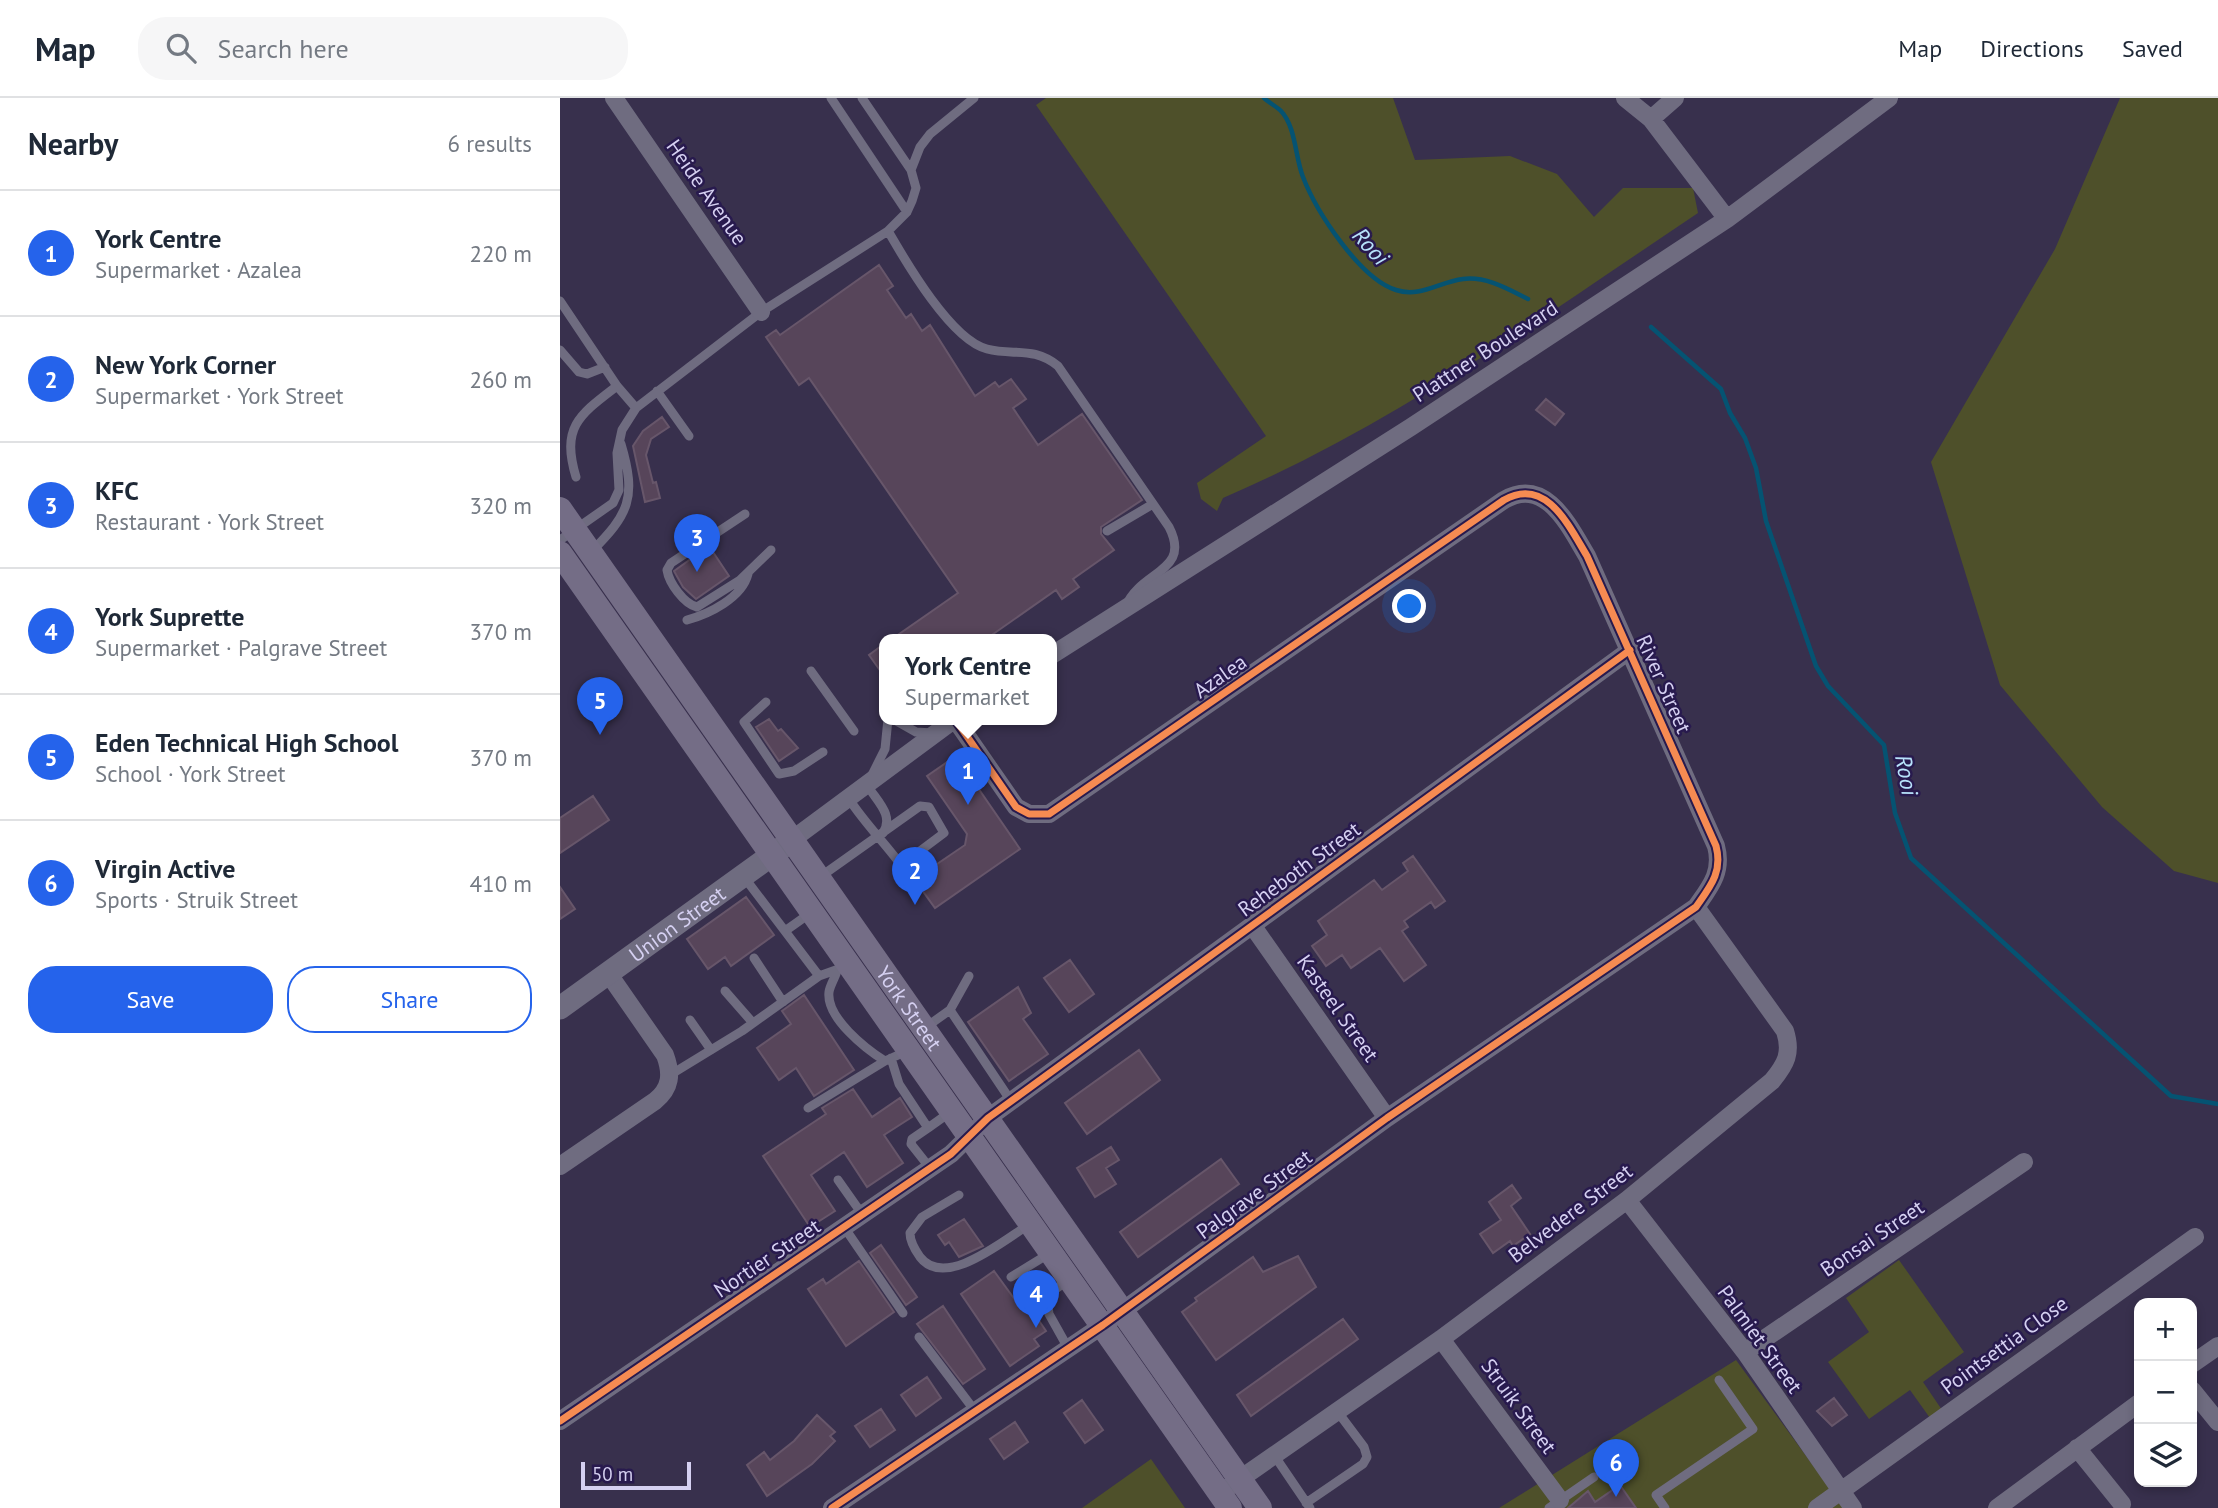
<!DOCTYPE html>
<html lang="en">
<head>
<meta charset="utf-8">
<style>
	:root { --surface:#fff; --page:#f6f6f7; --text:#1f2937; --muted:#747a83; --line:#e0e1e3; --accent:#2563eb }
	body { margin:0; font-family:"PT Sans",sans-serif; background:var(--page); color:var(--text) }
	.controls { position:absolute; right:21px; bottom:21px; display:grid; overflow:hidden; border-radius:14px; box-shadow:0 4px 10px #0003 }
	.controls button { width:63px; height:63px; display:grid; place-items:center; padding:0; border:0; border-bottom:2px solid var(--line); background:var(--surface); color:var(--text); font:35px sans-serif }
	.scale { position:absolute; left:21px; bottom:18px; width:110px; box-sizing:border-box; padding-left:7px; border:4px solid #d5d0f1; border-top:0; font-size:19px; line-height:24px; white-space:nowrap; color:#d5d0f1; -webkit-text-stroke:5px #281a4e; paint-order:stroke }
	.you { position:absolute; left:850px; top:509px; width:24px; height:24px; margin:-18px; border:5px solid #fff; border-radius:50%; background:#1a73e8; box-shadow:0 0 0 10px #1a73e833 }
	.badge { display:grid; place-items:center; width:46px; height:46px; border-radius:50%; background:var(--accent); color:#fff; font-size:23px; font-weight:700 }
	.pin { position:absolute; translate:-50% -58px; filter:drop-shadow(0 2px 4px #0008) }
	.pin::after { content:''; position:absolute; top:37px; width:24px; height:21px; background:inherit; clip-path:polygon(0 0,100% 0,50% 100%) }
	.popup { position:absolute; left:319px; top:536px; width:178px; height:91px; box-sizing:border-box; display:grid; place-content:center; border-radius:14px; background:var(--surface); filter:drop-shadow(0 2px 5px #0005); font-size:23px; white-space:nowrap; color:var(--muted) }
	.popup b { font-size:26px; color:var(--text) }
	.popup::after { content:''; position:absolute; left:50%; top:100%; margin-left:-14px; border:14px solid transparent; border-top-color:var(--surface) }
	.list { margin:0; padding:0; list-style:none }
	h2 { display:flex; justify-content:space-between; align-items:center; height:91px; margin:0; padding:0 28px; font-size:30px }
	h2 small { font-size:23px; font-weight:400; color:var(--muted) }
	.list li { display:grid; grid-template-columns:46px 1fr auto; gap:21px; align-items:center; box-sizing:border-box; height:126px; padding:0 28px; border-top:2px solid var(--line) }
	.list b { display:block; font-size:26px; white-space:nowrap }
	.list p { margin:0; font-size:23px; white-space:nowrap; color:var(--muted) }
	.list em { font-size:23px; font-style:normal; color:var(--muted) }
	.actions { display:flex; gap:14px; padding:21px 28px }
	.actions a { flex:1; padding:16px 0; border:2px solid var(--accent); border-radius:28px; text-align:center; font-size:24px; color:var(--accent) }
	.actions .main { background:var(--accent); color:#fff }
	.icon { flex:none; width:38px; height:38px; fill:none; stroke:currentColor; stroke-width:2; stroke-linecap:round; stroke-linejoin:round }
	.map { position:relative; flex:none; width:1658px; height:1410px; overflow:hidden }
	header { display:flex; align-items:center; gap:42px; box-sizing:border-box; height:98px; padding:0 35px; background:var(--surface); border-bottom:2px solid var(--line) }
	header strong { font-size:33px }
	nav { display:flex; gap:38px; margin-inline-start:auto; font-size:24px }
	.search { width:490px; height:63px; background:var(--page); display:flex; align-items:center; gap:18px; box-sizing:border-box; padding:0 24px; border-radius:28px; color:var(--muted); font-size:26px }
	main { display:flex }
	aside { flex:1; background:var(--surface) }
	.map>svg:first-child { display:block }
	.green { fill:#4e502a }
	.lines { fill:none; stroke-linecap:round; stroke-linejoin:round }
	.stream { stroke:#055372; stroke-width:4.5 }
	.building { fill:#57455a; stroke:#67566a; stroke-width:2 }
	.service { stroke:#6f6c80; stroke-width:9 }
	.minor { stroke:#6f6c80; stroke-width:18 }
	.tertiary { stroke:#6f6c80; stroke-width:23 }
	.secondary { stroke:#746d86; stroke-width:24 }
	.cycleway-casing { stroke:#281a4e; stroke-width:11 }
	.cycleway { stroke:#f68b52; stroke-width:7 }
	.labels { text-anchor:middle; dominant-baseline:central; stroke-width:5; stroke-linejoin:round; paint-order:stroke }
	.street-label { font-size:21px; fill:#d5d0f1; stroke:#281a4e }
	.water-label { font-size:23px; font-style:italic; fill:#b7e2fa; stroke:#281a4e }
</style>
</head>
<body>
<header>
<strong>Map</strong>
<div class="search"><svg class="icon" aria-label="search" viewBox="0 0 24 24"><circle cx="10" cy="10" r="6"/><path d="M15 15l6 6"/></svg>Search here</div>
<nav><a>Map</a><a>Directions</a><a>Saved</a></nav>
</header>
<main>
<aside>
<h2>Nearby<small>6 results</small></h2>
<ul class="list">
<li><span class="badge">1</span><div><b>York Centre</b><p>Supermarket · Azalea</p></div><em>220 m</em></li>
<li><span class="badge">2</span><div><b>New York Corner</b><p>Supermarket · York Street</p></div><em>260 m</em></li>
<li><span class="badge">3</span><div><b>KFC</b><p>Restaurant · York Street</p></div><em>320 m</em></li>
<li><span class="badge">4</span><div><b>York Suprette</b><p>Supermarket · Palgrave Street</p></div><em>370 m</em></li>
<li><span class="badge">5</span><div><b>Eden Technical High School</b><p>School · York Street</p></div><em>370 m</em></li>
<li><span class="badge">6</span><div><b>Virgin Active</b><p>Sports · Struik Street</p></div><em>410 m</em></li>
</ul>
<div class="actions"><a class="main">Save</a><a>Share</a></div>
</aside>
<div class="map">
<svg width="1658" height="1410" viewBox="0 0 1658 1410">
	<rect width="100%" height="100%" fill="#38304d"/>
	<path class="green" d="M486 0H833L855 62 950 58 997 76 1034 119 1063 90H1133L1138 115C984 218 834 327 663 400L657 413 641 401 637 385 706 338 476 7Z
		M1560 0H1658V785L1614 773 1542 709 1440 587 1371 364 1495 151Z
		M1339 1162 1404 1254 1363 1284 1382 1312 1370 1320 1350 1292 1309 1321 1268 1264 1309 1234 1286 1200Z
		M1176 1262 1284 1410H939Z
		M591 1361 625 1410H522Z"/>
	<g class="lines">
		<path class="stream" d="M704 0C709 5 716 8 721 13 736 29 735 59 743 79 756 113 800 181 836 192 860 200 879 184 903 181 926 178 948 191 968 201
			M1091 229 1161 291 1170 315 1185 340 1196 370 1206 423 1256 568 1268 588 1324 647 1335 715 1351 760 1611 998 1658 1006"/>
	</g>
	<path class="building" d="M319 167 333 188 327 192 346 220 351 216 362 233 370 227 415 298 435 284 439 289 451 281 466 301 453 310 478 347 522 316 582 402 541 429V436L554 452 513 481 519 489 502 501 496 492 426 541H332L398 495 249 280 239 287 206 239 216 232 220 237Z
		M986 301 1004 316 995 327 976 312Z
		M102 319 109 329 91 341 86 357 93 385 96 384 100 400 85 404 73 348 83 333Z
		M149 448 169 478 136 501 123 489 114 473Z
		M324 546V578L309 557Z
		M209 621 218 633 221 631 238 650 219 663 196 629Z
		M396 658 460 751 375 810 362 792 369 788 361 777 405 747 407 736 367 678Z
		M33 698 49 722 0 755V720Z
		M853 758 885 803 875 810 871 804 844 823 848 829 842 833 866 867 844 883 820 850 791 870 782 857 766 868 752 848 767 837 758 823 814 782 822 792 848 773 843 765Z
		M0 789 15 811 0 821Z
		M186 799 214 837 171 868 165 859 148 871 127 841Z
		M510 862 534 896 509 914 484 880Z
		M458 889 471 915 463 921 488 956 449 983 408 924Z
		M244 897 294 972 254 998 236 970 219 982 197 950 231 926 222 913Z
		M579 952 600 982 527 1036 505 1005Z
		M293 991 312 1019 340 1000 352 1019 324 1037 343 1065 307 1089 284 1054 251 1077 275 1113 250 1129 203 1058 266 1016 262 1010Z
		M551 1049 559 1062 546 1070 556 1086 535 1099 517 1070Z
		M661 1061 679 1086 578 1159 560 1134Z
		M952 1087 961 1100 951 1108 970 1136 953 1148 950 1143 933 1155 920 1136 941 1122 929 1104Z
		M404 1121 423 1148 399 1159 389 1144 385 1147 378 1137Z
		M321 1147 357 1199 346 1207 310 1155Z
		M738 1158 756 1189 656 1262 622 1214 637 1203 635 1200 693 1159 703 1174Z
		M299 1163 334 1214 286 1248 248 1191 263 1181 266 1186Z
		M434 1173 458 1206 465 1202 486 1233 474 1241 479 1248 450 1268 401 1196Z
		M383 1208 425 1271 403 1286 357 1226Z
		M783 1221 798 1241 691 1318 677 1297Z
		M367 1279 381 1300 356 1318 341 1297Z
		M1274 1300 1287 1317 1272 1328 1257 1313Z
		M522 1302 543 1332 525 1345 504 1315Z
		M321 1311 335 1332 310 1349 295 1328Z
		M257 1317 275 1334 270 1338 275 1343 252 1366 207 1398 187 1367 204 1354 210 1362 234 1343Z
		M455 1324 468 1344 444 1361 430 1341Z
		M1060 1387 1076 1410H1008L1028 1393 1035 1404Z"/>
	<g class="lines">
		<path class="service" d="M271 0 347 114
			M302 0 351 72
			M328 133C346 164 391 242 427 251 454 258 473 248 498 268L609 429C632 474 581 472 566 508
			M0 203 57 288 76 310
			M0 252 19 274 27 276 45 269
			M97 293 129 338
			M16 379C1 329 19 317 57 288
			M185 416 111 465 107 472C109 485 124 506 137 509L180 482 211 452
			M547 433 593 406
			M0 442 53 405 59 392 57 355 62 332 76 310 201 214 328 133 347 114 352 103 356 90 351 72 360 49 370 36 414 0
			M31 454C69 416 77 400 61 346
			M127 522C149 516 182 500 188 476
			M251 573 294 633
			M206 604 184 624 219 676 234 673 263 654
			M333 621 356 634 373 635
			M312 677 325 651 328 621
			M306 685C315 702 335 716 323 735
			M184 779 259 878
			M260 779 360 708 369 709 384 735 348 762 338 763C322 742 304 724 289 701
			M225 833 249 816
			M194 860 223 904
			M277 873C275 880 270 887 269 894 266 920 306 951 325 963L347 953
			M165 893 193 925
			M390 912 451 1003
			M130 922 151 952
			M366 929 390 912 409 878
			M331 960 339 986 368 1030 389 1015
			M110 977 182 933 259 878 287 868
			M248 1010 325 963
			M368 1030 352 1041 351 1046 370 1070
			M278 1082 302 1116
			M399 1097 362 1119 350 1135C350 1144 355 1152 360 1159 385 1192 444 1142 470 1126
			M284 1129 343 1215
			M451 1179 490 1155
			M359 1239 415 1313
			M508 1250 489 1216 487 1202 490 1195 508 1182
			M714 1357 750 1410
			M746 1405 803 1366 807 1359 804 1349 777 1313
			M989 1410 1034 1379
			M1105 1410 1096 1397 1193 1331 1159 1282"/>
		<path class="minor" d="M54 0 201 214
			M1065 0 1091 21 1167 121
			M1091 21 1115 0
			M492 557 851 329 1167 121 1329 0
			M233 741 395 621
			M692 827 827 1020
			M0 1068 95 1003C111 990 112 976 105 957L48 875
			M1067 1102 1185 1254 1293 1410
			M881 1241 1000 1402
			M1185 1254 1464 1064
			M1632 1266 1658 1248
			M1632 1292 1658 1324
			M0 1323 391 1056 428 1020 1070 552
			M1517 1350 1562 1406
			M670 1388 881 1241 1067 1102 1212 983C1226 966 1232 955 1225 933L1136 809
			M272 1410 543 1227 827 1020 1136 809C1150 789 1163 774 1156 748L1027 458C1009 428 986 378 944 402L489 716H469L456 709 395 621
			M1257 1410 1635 1139
			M1437 1410 1579 1305"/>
		<path class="tertiary" id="s1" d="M0 910 227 746"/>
		<g class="secondary">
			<path id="s2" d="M0 411 700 1410"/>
			<path d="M0 455 670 1410"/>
		</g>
		<defs>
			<path id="cycleway" d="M0 1323 391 1056 428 1020 1070 552
				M272 1410 543 1227 827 1020 1136 809C1150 789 1163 774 1156 748L1027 458C1009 428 986 378 944 402L489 716H469L456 709 395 621"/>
		</defs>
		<use href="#cycleway" class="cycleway-casing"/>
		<use href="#cycleway" class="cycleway"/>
	</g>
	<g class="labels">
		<g class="street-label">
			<text transform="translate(147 94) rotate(55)">Heide Avenue</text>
			<text transform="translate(925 253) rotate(-33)">Plattner Boulevard</text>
			<text transform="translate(660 578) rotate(-35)">Azalea</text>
			<text transform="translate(1104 586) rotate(66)">River Street</text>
			<text transform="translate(739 771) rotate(-36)">Reheboth Street</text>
			<text stroke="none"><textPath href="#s1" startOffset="144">Union Street</textPath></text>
			<text stroke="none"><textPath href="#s2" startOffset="609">York Street</textPath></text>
			<text transform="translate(778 910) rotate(55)">Kasteel Street</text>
			<text transform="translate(694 1096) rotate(-36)">Palgrave Street</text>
			<text transform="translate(1010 1115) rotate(-37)">Belvedere Street</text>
			<text transform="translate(1312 1140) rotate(-34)">Bonsai Street</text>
			<text transform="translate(207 1160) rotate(-34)">Nortier Street</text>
			<text transform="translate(1200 1241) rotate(54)">Palmiet Street</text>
			<text transform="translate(1444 1247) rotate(-36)">Pointsettia Close</text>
			<text transform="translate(959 1308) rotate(54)">Struik Street</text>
		</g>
		<g class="water-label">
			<text transform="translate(811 148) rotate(48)">Rooi</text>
			<text transform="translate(1347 677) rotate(80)">Rooi</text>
		</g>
	</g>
</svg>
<div class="controls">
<button>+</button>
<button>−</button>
<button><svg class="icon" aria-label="layers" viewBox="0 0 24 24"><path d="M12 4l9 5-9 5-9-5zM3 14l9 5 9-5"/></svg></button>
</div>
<div class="scale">50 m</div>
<div class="you"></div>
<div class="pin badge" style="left:408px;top:707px">1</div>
<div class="popup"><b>York Centre</b>Supermarket</div>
<div class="pin badge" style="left:355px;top:807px">2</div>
<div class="pin badge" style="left:137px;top:474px">3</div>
<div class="pin badge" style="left:476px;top:1230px">4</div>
<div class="pin badge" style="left:40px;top:637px">5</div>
<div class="pin badge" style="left:1056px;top:1399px">6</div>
</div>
</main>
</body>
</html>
